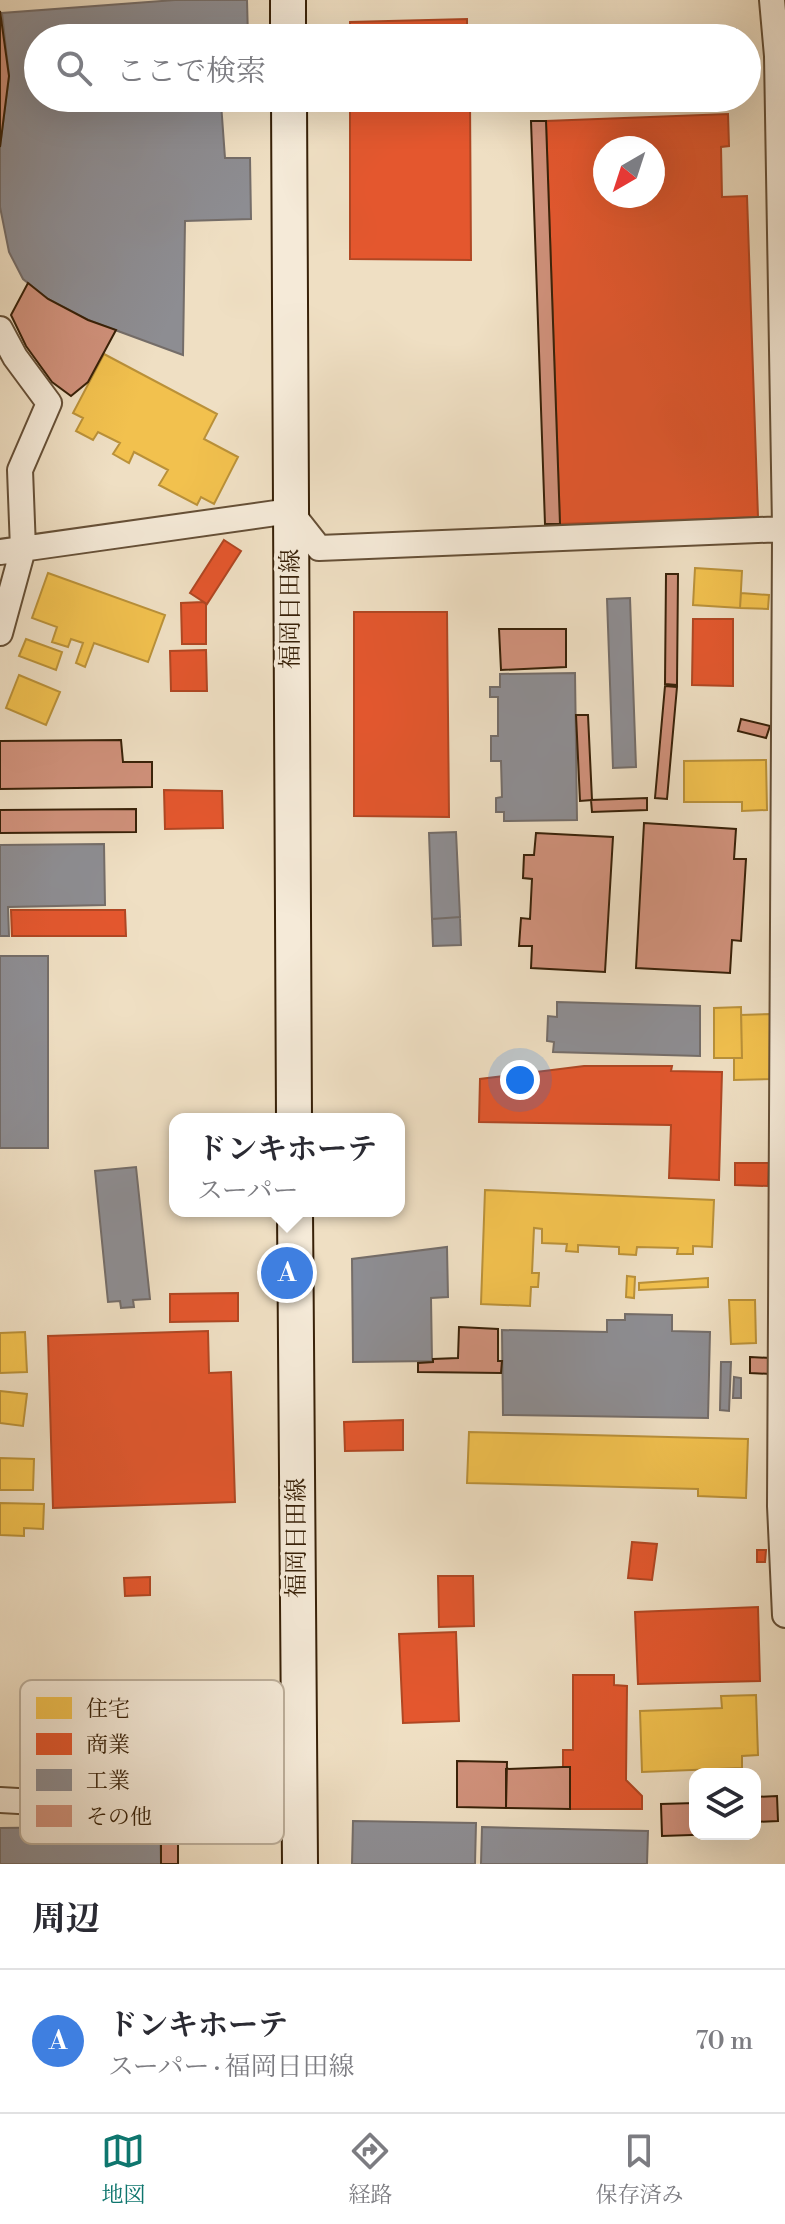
<!DOCTYPE html>
<html lang="ja">
<head>
<meta charset="utf-8">
<style>
	:root { --surface:#fff; --page:#f2f2f3; --text:#2b2b33; --muted:#7c7c81; --line:#e1e1e2; --accent:#0f766e }
	body { margin:0; font-family:"Libre Bodoni","Noto Serif JP",serif; background:var(--page); color:var(--text) }
	.controls { position:absolute; right:24px; bottom:24px; display:grid; overflow:hidden; border-radius:16px; box-shadow:0 8px 32px #0002 }
	.controls button { width:72px; height:72px; display:grid; place-items:center; padding:0; border:0; border-bottom:2px solid var(--line); background:var(--surface); color:var(--text); font:40px sans-serif }
	.compass { position:absolute; left:593px; top:136px; width:72px; height:72px; border-radius:50%; background:var(--surface); box-shadow:0 8px 32px #0002; rotate:219deg }
	.you { position:absolute; left:520px; top:1080px; width:28px; height:28px; margin:-20px; border:6px solid #fff; border-radius:50%; background:#1a73e8; box-shadow:0 0 0 12px #1a73e833 }
	.badge { display:grid; place-items:center; width:52px; height:52px; border-radius:50%; background:var(--accent); color:#fff; font-size:26px; font-weight:700 }
	.pin { position:absolute; translate:-50% -50%; border:4px solid #fff; box-shadow:0 2px 8px #0006 }
	.popup { position:absolute; left:169px; top:1113px; width:236px; height:104px; box-sizing:border-box; display:grid; place-content:center; border-radius:16px; background:var(--surface); filter:drop-shadow(0 2px 6px #0005); font-size:26px; white-space:nowrap; color:var(--muted) }
	.popup b { font-size:30px; color:var(--text) }
	.popup::after { content:''; position:absolute; left:50%; top:100%; margin-left:-16px; border:16px solid transparent; border-top-color:var(--surface) }
	.list { margin:0; padding:0; list-style:none }
	h2 { display:flex; justify-content:space-between; align-items:center; height:104px; margin:0; padding:0 32px; font-size:34px }
	h2 small { font-size:26px; font-weight:400; color:var(--muted) }
	.list li { display:grid; grid-template-columns:52px 1fr auto; gap:24px; align-items:center; box-sizing:border-box; height:144px; padding:0 32px; border-top:2px solid var(--line) }
	.list b { display:block; font-size:30px; white-space:nowrap }
	.list p { margin:0; font-size:26px; white-space:nowrap; color:var(--muted) }
	.list em { font-size:26px; font-style:normal; color:var(--muted) }
	.icon { flex:none; width:44px; height:44px; fill:none; stroke:currentColor; stroke-width:2; stroke-linecap:round; stroke-linejoin:round }
	.map { position:relative; flex:none; width:785px; height:1864px; overflow:hidden }
	.search { position:absolute; background:var(--surface); box-shadow:0 8px 32px #0002; left:24px; right:24px; top:24px; height:88px; display:flex; align-items:center; gap:20px; box-sizing:border-box; padding:0 28px; border-radius:44px; color:var(--muted); font-size:30px }
	.sheet { height:248px; background:var(--surface) }
	nav { display:flex; justify-content:space-around; align-items:center; box-sizing:border-box; height:112px; border-top:2px solid var(--line); background:var(--surface); font-size:22px; color:var(--muted) }
	nav a { display:grid; justify-items:center; gap:4px }
	nav .on { color:var(--accent) }
	.map>svg:first-child { display:block }
	.homes { fill:#f2c14e; stroke:#ba9139; stroke-width:2 }
	.shops { fill:#e4572e; stroke:#b04723; stroke-width:2; fill-rule:evenodd }
	.industry { fill:#8d8d92; stroke:#746d69; stroke-width:2 }
	.building { fill:#d0917b; stroke:#382108; stroke-width:2 }
	.lines { fill:none; stroke-linecap:round; stroke-linejoin:round }
	.street-casing { stroke:#665037; stroke-width:28 }
	.secondary-casing { stroke:#382108; stroke-width:38 }
	.street { stroke:#f5ead8; stroke-width:24 }
	.secondary { stroke:#f5ead8; stroke-width:34 }
	.labels { text-anchor:middle; dominant-baseline:central; stroke-width:8; stroke-linejoin:round; paint-order:stroke }
	.street-label { font-size:24px; fill:#382108; stroke:#f5ead8 }
	.key { fill:#f5ead8; stroke:#bcae9a; stroke-width:2 }
	.key-label { font-size:22px; fill:#382108 }
</style>
</head>
<body>
<div class="map">
<svg width="785" height="1864" viewBox="0 0 785 1864">
	<rect width="100%" height="100%" fill="#efdfc3"/>
	<filter id="stains"><feTurbulence type="fractalNoise" baseFrequency=".0025" numOctaves="4"/><feColorMatrix values="0 0 0 0 .2 0 0 0 0 .09 0 0 0 0 .02 0 0 0 .5 -.17"/></filter>
	<radialGradient id="worn" r=".72"><stop offset=".6" stop-color="#630" stop-opacity="0"/><stop offset="1" stop-color="#630" stop-opacity=".3"/></radialGradient>
	<path class="homes" d="M104 354 217 414 204 439 238 457 214 504 201 497 197 505 159 485 168 470 134 452 129 463 113 454 120 443 98 432 93 440 76 431 83 418 73 413Z
		M695 568 742 571 740 608 693 605Z
		M48 573 165 615 148 662 94 643 85 667 76 663 83 643 71 639 68 647 52 642 57 627 32 618Z
		M741 593 769 595 768 609 740 608Z
		M26 639 62 652 56 670 19 656Z
		M19 675 60 692 46 725 6 708Z
		M766 760 767 810 742 811V802H684V761Z
		M741 1007 742 1058H714V1008Z
		M771 1014V1079L734 1080V1058H742L741 1015Z
		M485 1190 714 1200 712 1247 693 1246V1254H677L678 1248 637 1247 636 1255 619 1254V1247L578 1245V1252L566 1251 567 1244 542 1243V1229L534 1228 532 1273H539L538 1287H531L530 1306 481 1304Z
		M627 1276 635 1277 634 1298 626 1297Z
		M708 1278V1287L639 1290V1283Z
		M729 1300H755L756 1343 731 1344Z
		M25 1332 27 1372 0 1373V1333Z
		M0 1391 27 1394 23 1426 0 1423Z
		M469 1432 748 1439 746 1498 698 1496V1489L467 1483Z
		M0 1458 34 1459 33 1490H0Z
		M0 1503 44 1504 43 1529 24 1528V1536L0 1535Z
		M756 1695 758 1755 742 1756V1768L642 1772 640 1711 722 1708 721 1696Z"/>
	<path class="shops" d="M467 19V38H350V22Z
		M698 30V38H682V31Z
		M350 98H470L471 260 350 259Z
		M728 114 729 146 721 147 722 197 747 196 758 517 560 524 546 121ZM605 148H653V196H605Z
		M224 540 241 551 207 604 190 593Z
		M203 602 206 604V644H182L181 603Z
		M354 612H447L449 817 354 816Z
		M693 619H733V686L692 685Z
		M206 650 207 691H171L170 651Z
		M164 790 222 791 223 828 165 829Z
		M11 910H125L126 936H12Z
		M584 1066H672L671 1071 722 1072 719 1180 669 1178 671 1125 479 1122 480 1079Z
		M735 1163H769L768 1186 735 1185Z
		M238 1293V1321L170 1322V1294Z
		M208 1331 209 1373 231 1372 235 1502 53 1508 48 1336Z
		M403 1420V1450L345 1451 344 1422Z
		M632 1542 657 1544 652 1580 628 1578Z
		M757 1550H766L765 1562H757Z
		M438 1576H473L474 1626 439 1627Z
		M150 1577V1595L125 1596 124 1578Z
		M758 1607 760 1681 638 1684 635 1612Z
		M456 1632 459 1721 403 1723 399 1634Z
		M573 1675H614V1685L627 1686 626 1780 642 1796V1809H570V1767H563V1750H573Z"/>
	<path class="industry" d="M175 0H247L248 38H38V98H250V101L221 103 225 158H250L251 219 185 221 183 355 88 320 48 299 23 279 9 252 0 207V147L9 76 2 13Z
		M736 29V38H709V30Z
		M630 598 636 767 613 768 607 599Z
		M575 673 577 820 504 821V812H496V798L502 797 501 761H491V736H498V697H490V687H500V674Z
		M456 832 460 917 432 919 429 833Z
		M104 844 105 905 8 907 9 936H0V845Z
		M460 917 461 945 433 946 432 919Z
		M0 956H48V1148H0Z
		M557 1002 700 1006V1056L553 1052 554 1042 547 1041 548 1016 557 1017Z
		M136 1167 150 1299 133 1300 134 1307 121 1308 120 1301 108 1302 95 1171Z
		M447 1247 448 1297 431 1298 432 1361 353 1362 352 1259Z
		M625 1314 672 1315V1331L710 1332 708 1418 503 1415 502 1330 607 1332V1320H625Z
		M721 1362H731L729 1411 720 1410Z
		M734 1377 741 1378V1398H733Z
		M353 1821 476 1823 475 1864H352Z
		M160 1826 161 1864H0V1828Z
		M482 1827 648 1831 647 1864H481Z"/>
	<path class="building" d="M0 11 9 76 0 147Z
		M531 121H546L560 524H545Z
		M28 283 48 299 88 320 116 330 88 382 71 396 52 382 26 346 11 315Z
		M666 574H678L677 685 665 684Z
		M499 629H566V667L501 670Z
		M665 686 677 687 667 799 655 798Z
		M576 715H588L592 800 580 801Z
		M741 719 770 726 766 738 738 731Z
		M121 740 123 762H152V787L0 789V741Z
		M647 798V810L592 812 591 800Z
		M136 809V832L0 833V810Z
		M644 823 736 829 734 859H746L741 941 732 940 730 973 636 968Z
		M536 833 613 837 605 972 531 968 532 946H519L521 918 530 919 532 879 523 878 524 855H534Z
		M459 1327 498 1329V1361H502L501 1373 418 1372V1363L433 1362V1359L458 1358Z
		M750 1357 770 1358 771 1374 750 1373Z
		M457 1761 507 1762 506 1808 457 1807Z
		M563 1767H570V1809L506 1808V1769Z
		M777 1796 778 1821 755 1822V1797Z
		M695 1803V1834H722L662 1836 661 1804Z
		M161 1826H178V1864H161Z"/>
	<g class="lines">
		<defs>
			<path id="street" d="M772 0 777 56 785 526
				M0 329 15 357 49 403 20 470 23 549 0 633
				M785 538 780 1506 785 1615
				M0 552 290 511 319 548 785 529
				M0 1800 299 1817"/>
			<path id="secondary" d="M288 0V38
				M289 98 294 1119
				M295 1211 300 1864"/>
		</defs>
		<use href="#street" class="street-casing"/>
		<use href="#secondary" class="secondary-casing"/>
		<use href="#street" class="street"/>
		<use href="#secondary" class="secondary"/>
	</g>
	<g class="labels">
		<g class="street-label">
			<text transform="translate(291 609) rotate(-90)">福岡日田線</text>
			<text transform="translate(297 1538) rotate(-90)">福岡日田線</text>
		</g>
	</g>
	<rect x="20" y="1680" width="264" height="164" rx="12" class="key"/>
	<rect x="36" y="1697" width="36" height="22" fill="#f2c14e"/>
	<rect x="36" y="1733" width="36" height="22" fill="#e4572e"/>
	<rect x="36" y="1769" width="36" height="22" fill="#8d8d92"/>
	<rect x="36" y="1805" width="36" height="22" fill="#d0917b"/>
	<g class="key-label">
		<text x="86" y="1716">住宅</text>
		<text x="86" y="1752">商業</text>
		<text x="86" y="1788">工業</text>
		<text x="86" y="1824">その他</text>
	</g>
	<rect width="100%" height="100%" filter="url(#stains)"/>
	<rect width="100%" height="100%" fill="url(#worn)"/>
</svg>
<div class="controls">
<button><svg class="icon" aria-label="layers" viewBox="0 0 24 24"><path d="M12 4l9 5-9 5-9-5zM3 14l9 5 9-5"/></svg></button>
</div>
<svg class="compass" viewBox="-18 -18 36 36"><path d="M0-13l5 13h-10z" fill="#e53935"/><path d="M0 13l5-13h-10z" fill="#7c7c81"/></svg>
<div class="you"></div>
<div class="pin badge" style="left:287px;top:1273px;background:#3f7fe0">A</div>
<div class="popup"><b>ドンキホーテ</b>スーパー</div>
<div class="search"><svg class="icon" aria-label="search" viewBox="0 0 24 24"><circle cx="10" cy="10" r="6"/><path d="M15 15l6 6"/></svg>ここで検索</div>
</div>
<section class="sheet">
<h2>周辺<small></small></h2>
<ul class="list">
<li><span class="badge" style="background:#3f7fe0">A</span><div><b>ドンキホーテ</b><p>スーパー · 福岡日田線</p></div><em>70 m</em></li>
</ul>
</section>
<nav>
<a class="on"><svg class="icon" aria-label="map" viewBox="0 0 24 24"><path d="M3 6l6-2 6 2 6-2v14l-6 2-6-2-6 2zM9 4v14M15 6v14"/></svg>地図</a>
<a><svg class="icon" aria-label="directions" viewBox="0 0 24 24"><path d="M12 3l9 9-9 9-9-9zM9 14v-3h6M13 9l2 2-2 2"/></svg>経路</a>
<a><svg class="icon" aria-label="saved" viewBox="0 0 24 24"><path d="M7 4h10v16l-5-4-5 4z"/></svg>保存済み</a>
</nav>
</body>
</html>
